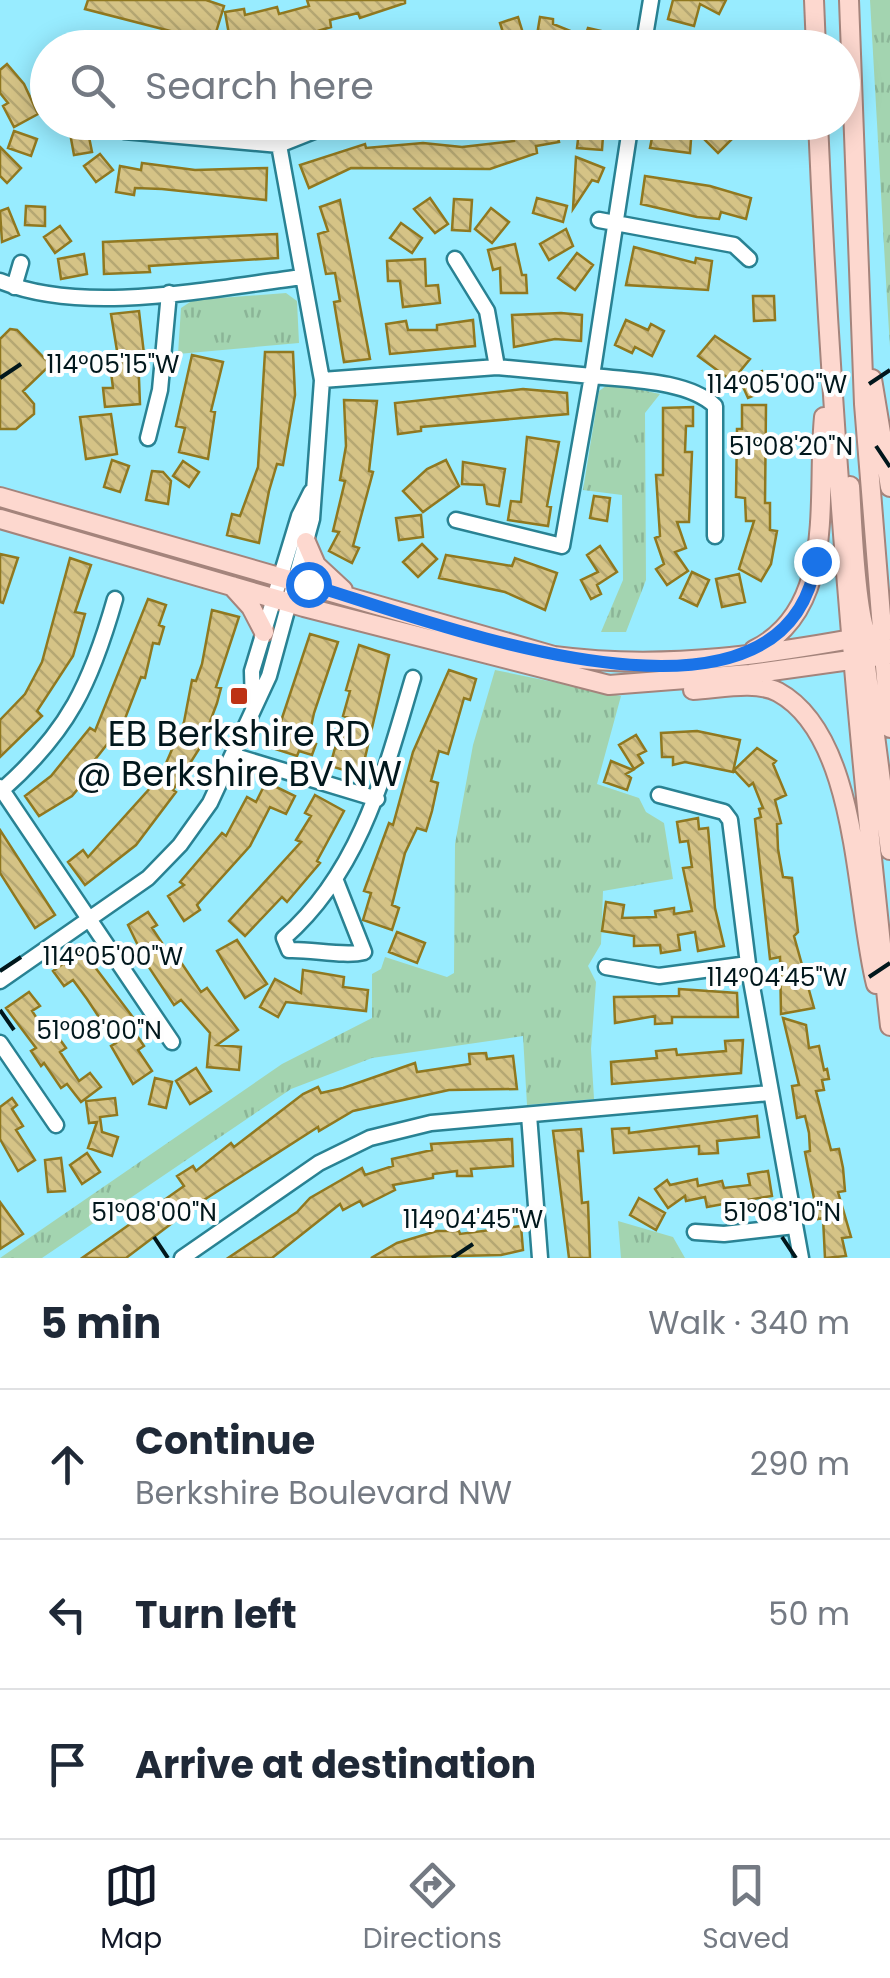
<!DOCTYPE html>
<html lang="en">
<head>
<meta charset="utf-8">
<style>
	:root { --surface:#fff; --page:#f6f6f7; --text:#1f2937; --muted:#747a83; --line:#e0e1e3; --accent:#111827 }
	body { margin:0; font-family:Poppins,sans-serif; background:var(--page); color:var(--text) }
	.stop { position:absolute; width:30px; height:30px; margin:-22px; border:8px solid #1a73e8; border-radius:50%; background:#fff }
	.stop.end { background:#1a73e8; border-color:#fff; box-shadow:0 2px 10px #0008 }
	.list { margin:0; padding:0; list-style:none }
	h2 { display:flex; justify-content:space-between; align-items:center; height:130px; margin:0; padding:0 40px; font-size:42px }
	h2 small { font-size:32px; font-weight:400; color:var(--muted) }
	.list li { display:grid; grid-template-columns:65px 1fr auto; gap:30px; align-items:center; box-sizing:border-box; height:150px; padding:0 40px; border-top:2px solid var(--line) }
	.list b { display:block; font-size:38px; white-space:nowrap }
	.list p { margin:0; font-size:32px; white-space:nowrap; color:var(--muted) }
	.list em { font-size:32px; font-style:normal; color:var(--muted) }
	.icon { flex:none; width:55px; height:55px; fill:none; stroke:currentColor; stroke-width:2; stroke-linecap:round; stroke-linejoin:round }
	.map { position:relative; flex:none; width:890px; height:1258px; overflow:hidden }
	.search { position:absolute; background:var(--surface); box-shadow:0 5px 25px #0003; left:30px; right:30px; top:30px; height:110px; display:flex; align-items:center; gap:25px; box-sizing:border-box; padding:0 35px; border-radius:55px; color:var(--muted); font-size:38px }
	.sheet { height:580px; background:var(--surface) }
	nav { display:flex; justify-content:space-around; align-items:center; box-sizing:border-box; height:140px; border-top:2px solid var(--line); background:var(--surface); font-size:28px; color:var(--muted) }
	nav a { display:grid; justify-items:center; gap:5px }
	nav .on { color:var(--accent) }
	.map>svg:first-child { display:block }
	.grass { fill:url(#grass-tufts) }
	.building { fill:url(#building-back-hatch); stroke:#907820; stroke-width:2.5 }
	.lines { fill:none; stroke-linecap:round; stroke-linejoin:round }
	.minor-casing { stroke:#298293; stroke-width:19 }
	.major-casing { stroke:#a4847c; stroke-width:22 }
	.minor { stroke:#fff; stroke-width:14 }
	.major { stroke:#fdd8cf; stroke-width:18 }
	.route { stroke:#1a73e8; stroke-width:12 }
	.ticks { fill:none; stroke:#01171c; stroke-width:4 }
	.poi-dot { fill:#bd3215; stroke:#fefefe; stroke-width:4 }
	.labels { text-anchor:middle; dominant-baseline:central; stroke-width:8; stroke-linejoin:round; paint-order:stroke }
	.poi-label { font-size:35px; fill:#01171c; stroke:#fefefe }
	.ticks-label { font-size:25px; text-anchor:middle; fill:#01171c; stroke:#fefefe; stroke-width:8; stroke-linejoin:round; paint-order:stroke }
</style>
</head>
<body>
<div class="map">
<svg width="890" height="1258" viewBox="0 0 890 1258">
	<defs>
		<pattern id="grass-tufts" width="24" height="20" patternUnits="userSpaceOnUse" patternTransform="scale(2.5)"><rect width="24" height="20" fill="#a3d4b0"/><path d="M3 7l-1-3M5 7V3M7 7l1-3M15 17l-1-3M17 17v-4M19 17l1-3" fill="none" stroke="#8bb597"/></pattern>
		<pattern id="building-back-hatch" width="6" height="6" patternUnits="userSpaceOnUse" patternTransform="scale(2.5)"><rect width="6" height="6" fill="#d5c386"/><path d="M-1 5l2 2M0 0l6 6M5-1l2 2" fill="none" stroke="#b5a773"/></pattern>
	</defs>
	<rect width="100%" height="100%" fill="#98ecff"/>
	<path class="grass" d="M870 0H890V347L887 299Z
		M286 293 297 301 299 343 178 354 181 308 193 300Z
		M610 383 660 394 645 413 646 580 626 632H601L623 580 622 495 583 490 599 391Z
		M495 670 621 696 597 784 639 798 646 812 664 823 673 879 603 891 601 944 588 966 596 982 591 1049 594 1099 527 1105 523 1036 372 1058 291 1089 42 1258H0L282 1064 372 1018V974L381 969 385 957 447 977 454 973 455 844 473 745Z
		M618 1221 673 1237 685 1258H621Z"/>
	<path class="building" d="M88 0H206L224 6 213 42 85 9Z
		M307 0H405V3L360 18 358 13 330 20 331 27 265 47 262 34 230 40 225 12 244 9 245 15 277 7 279 14 309 6Z
		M673 0H726L719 14 700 4 694 26 668 19Z
		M518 17 526 43 508 48 500 23Z
		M540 17 553 19V24L585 37 588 28 627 37 624 48 535 47Z
		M7 64 24 84 38 114 14 127 3 106 8 103 0 93V70Z
		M68 122H86L92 152 74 155Z
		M536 122H555L559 142 536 146 537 153 490 169 351 168 309 188 300 165 365 144 366 148 423 143 462 147 514 141 512 129Z
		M580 122H604L602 150 577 148Z
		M655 122 692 126 690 153 650 148Z
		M704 122H715L732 139 718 153 696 131Z
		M14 131 37 139 31 156 8 148Z
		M0 147 21 168 7 183 0 176Z
		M100 154 113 170 96 182 84 166Z
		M576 157 604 168 598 182 592 180 573 209Z
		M142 163 195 170 267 168 266 200 162 189 135 188 134 195 116 192 120 166 141 170Z
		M645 176 710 186 751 198 746 219 721 212 719 219 697 217 641 204Z
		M430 198 448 224 435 233 414 209Z
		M537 198 567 206 563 222 533 213Z
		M454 199 472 200 470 231 452 230Z
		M340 200 370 359 344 362 334 302 340 301 335 273 326 274 318 234 328 231 320 207Z
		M26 206 45 207V226L25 225Z
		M8 208 19 235 2 242 0 211Z
		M491 208 509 222 492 243 475 229Z
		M401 223 422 238 412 253 390 238Z
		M60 226 71 241 55 253 44 237Z
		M566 229 573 246 549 260 540 244Z
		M277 234 278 258 149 266 150 272 104 274 103 242Z
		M515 244 522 275H526L527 293H501L500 268 493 270 488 250Z
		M634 247 695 263 696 258 712 261 708 290 626 285Z
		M577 253 593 265 575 290 558 278Z
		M84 254 87 274 61 279 58 259Z
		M425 259 426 286 438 285 440 303 403 307 400 281H388L387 261Z
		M753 296H774L775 320 754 321Z
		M139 311 144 354H138L140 404 105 407 103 388H113L110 364 119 363 111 314Z
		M561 313 582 315 581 341 555 339 514 347 512 315Z
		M473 320 475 346 390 354 386 324 406 321 408 330H437V325Z
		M626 320 648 330 651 324 664 331 652 356 635 347 632 353 615 345Z
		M10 329 17 330 47 361V368L23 391 34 404V414L16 429H0V339Z
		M715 336 750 359 732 381 698 356Z
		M265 352H293L295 395 283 465 277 464 269 491 259 543 227 535 232 514 240 516 258 467Z
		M192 355 223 362 211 411 215 412 208 459 179 452 185 428 176 426Z
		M762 371 770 389 748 398 740 380Z
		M523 389 567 393 568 414 421 427V431L398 434 395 403Z
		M344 400 377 401 369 471 373 472 353 546 359 548 352 563 329 551 339 532 333 531 345 481 340 480 346 446Z
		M742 405H766L765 503H770V530L777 531 771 564 761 581 739 569 754 521H746L745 498 736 497 737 429H742Z
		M693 407V426H686L685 452H692L689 522H677L686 548 675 552 688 571 667 585 656 569 664 564 655 538 660 536 656 475H663V408Z
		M111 414 117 454 86 459 80 417Z
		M527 437 559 442 547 506 551 507 548 526 508 520 511 501 521 502Z
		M112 460 129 466 120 492 104 487Z
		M446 460 459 486 423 512 403 491 427 469Z
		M183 461 199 472 189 487 173 476Z
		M463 462 505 469 499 506 487 504 484 485 462 484Z
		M152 471 163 472 171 481 168 504 146 500Z
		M594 496 610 498 607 521 590 518Z
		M421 515 423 537 399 540 396 518Z
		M422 544 437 559 418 577 403 562Z
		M600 546 617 572 597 585 601 594 591 599 581 580 598 572 587 555Z
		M0 554 18 558 3 603 0 602Z
		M446 555 512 566 515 558 557 573 545 610 505 592 439 578Z
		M70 558 91 565 75 612 85 614 73 656 37 711 42 716 0 757V720L25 694 42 662Z
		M692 572 709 580 697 606 680 598Z
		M739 574 745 602 722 607 716 579Z
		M148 599 166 605 159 625 164 627 159 644 153 643 145 678 141 677 123 724 83 775 87 778 72 796 39 816 25 796 51 776 90 728 95 731Z
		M212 610 239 617 216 687 221 688 217 703 201 746 173 790 176 792 136 845 85 885 68 862 83 850 88 857 160 777 184 722 192 680 196 681 202 664Z
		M310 634 338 642 314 713 308 741 316 744 312 755 299 751 297 756 272 748Z
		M359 645 389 655 361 775 330 766 335 748 341 749 349 718 343 716 350 691 346 690Z
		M449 670 476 679 470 700 464 698 448 754 439 751 431 781 438 783 432 811 426 831 417 828 405 853 392 905 399 908 392 930 363 920 371 893 364 891 389 823 393 825 413 752Z
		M697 731 740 740 733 772 685 762 673 765V757H662L661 733Z
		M636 735 646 751 638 755 643 763 634 769 619 745Z
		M757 748 776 761 773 764 786 795 775 800 781 823 777 824 778 849 783 877 792 878 798 932 794 936 814 1008 781 1014 780 957 770 959 755 819 761 817 759 809 763 808 753 783 749 786 734 770Z
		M611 761 633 770 626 774 631 778 627 790 604 782Z
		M266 782 295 796 286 814 270 807 250 846 197 905 200 910 184 921 168 896 184 885 180 882 222 833 226 836 247 797 256 802Z
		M315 795 344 811 317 861 320 863 287 902 282 897 245 936 229 921 301 842 296 840 311 816 305 813Z
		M698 818 699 829 708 828 715 908 724 946 698 951 695 932 678 935 680 950 661 953 660 945 634 946V936L602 931 606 902 624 905 622 918 656 917 655 911 674 908V914L692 911 683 868 692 867 688 841 680 842 677 822Z
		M0 830 55 915 35 928 0 873Z
		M148 912 157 925 152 928 168 952 172 949 201 992 207 988 238 1030 217 1045 241 1047 239 1070 207 1067 210 1033 181 1000 174 1005 148 966 128 925Z
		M397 932 425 943 417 963 389 952Z
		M237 940 267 984 245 998 217 951Z
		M82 950 135 1020 129 1024 144 1046 138 1050 152 1071 133 1084 111 1046 116 1043 87 999 73 980 64 986 53 971Z
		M303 970 344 977 343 987 368 990 366 1011 286 1002 278 1017 260 1007 275 979 301 993Z
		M679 989 737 993 738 1017H672V1023L655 1024V1016L615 1023 614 997 679 996Z
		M29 992 40 1006 32 1011 50 1038 56 1034 66 1048 60 1052 79 1081 90 1073 101 1087 81 1102 67 1084 61 1088 44 1063 41 1066 31 1051 36 1048 6 1008Z
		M783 1018 806 1025 809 1048 819 1046 824 1070 827 1069 829 1079 822 1080 824 1090 816 1091 831 1150 839 1149 843 1168 845 1191 838 1192 851 1237 842 1238 846 1256 825 1258 823 1218 818 1219 805 1152 810 1151 809 1133 805 1116 797 1118 792 1086 799 1085Z
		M743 1040 741 1073 612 1084 611 1062 657 1058 656 1051 676 1049 677 1055 726 1051 725 1041Z
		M486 1053 487 1059 513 1056 517 1089 449 1090 353 1111 319 1131 318 1127 196 1205 126 1258H82L184 1186 177 1176 193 1166 196 1171 231 1143 234 1147 303 1094 318 1087 321 1093 343 1088 415 1063 417 1072 470 1064 469 1054Z
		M196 1068 211 1091 190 1104 176 1081Z
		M155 1078 172 1082 166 1108 149 1104Z
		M12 1098 17 1105 12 1109 23 1126 16 1130 35 1160 18 1171 0 1139V1107Z
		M115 1098 117 1115 100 1117 102 1132 118 1137 112 1156 88 1148 97 1122 89 1123 86 1101Z
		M757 1116 759 1137 717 1141 718 1153 699 1154V1146L614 1153 612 1129 629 1128V1133Z
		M581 1129 583 1151H578L582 1203 588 1202 590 1258H569L553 1131Z
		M512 1139 513 1166 471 1169 472 1176H457V1171L433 1174V1178L393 1185 395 1190 363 1206 360 1201 343 1210 340 1204 272 1258H228L297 1212 310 1198 362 1168 365 1175 393 1166 392 1159 432 1150 431 1144Z
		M87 1153 100 1172 82 1184 70 1165Z
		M61 1158 65 1191 48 1192 45 1160Z
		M768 1171 772 1196 747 1200 748 1207 734 1208V1202L707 1207 705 1197 686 1201 685 1196 668 1208 655 1189 667 1180 670 1185 697 1179 698 1186 722 1181 724 1188 750 1185 748 1174Z
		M639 1198 665 1213 656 1230 630 1215Z
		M0 1202 23 1234 0 1249Z
		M521 1226 523 1250 501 1255 371 1258 397 1243 437 1231H459L460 1234Z"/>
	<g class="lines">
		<defs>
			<path id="minor" d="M643 48 651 0
				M124 131 279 145 337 122
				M599 220 734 245 749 259
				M455 259 487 311 497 367
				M0 281C84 316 214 288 303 277
				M14 287 21 263
				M322 380 497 367 592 376 631 122
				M148 438 160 390 169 293
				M456 520 562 546 592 376C628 380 688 380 715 406V536
				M253 706 252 671 299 516 311 492
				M235 756 377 799
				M0 787 172 1042
				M2 790C69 731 91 683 115 599
				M659 795 724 812 730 820 748 964 801 1258
				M336 881 364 952C345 957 311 949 289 950L284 938C361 871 385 772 413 678
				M606 967 659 976 748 964
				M0 981 148 878 180 845 210 803 269 676 312 519 322 380 279 145
				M0 1043 56 1125
				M529 1115 540 1258
				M695 1232 724 1234 795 1226
				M182 1258 319 1163 370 1138 431 1123 770 1093"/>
			<path id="major" d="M814 0 816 48
				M849 0 864 404 890 728
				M818 122C831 425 856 725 890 1026
				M872 379 890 487
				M850 486C852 515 855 626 871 642
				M0 497 554 656C667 671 773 654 884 633
				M0 519 304 607 609 685 750 674 886 655
				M306 542 316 565 343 590
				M232 586 251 607 264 632
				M754 650C838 609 816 496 824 417
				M858 651 865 659 890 850
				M693 690C718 689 755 680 778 692 859 736 855 901 876 984"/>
		</defs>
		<use href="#minor" class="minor-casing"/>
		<use href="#major" class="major-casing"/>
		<use href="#minor" class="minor"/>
		<use href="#major" class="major"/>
	</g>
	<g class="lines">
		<path class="route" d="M308 584C426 619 785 762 816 561"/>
	</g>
	<path class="ticks" d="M0 378 21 364M869 384 890 370M876 446 890 467M0 971 21 957M869 977 890 963M0 1010 14 1030M154 1237 168 1258M782 1237 796 1258M452 1258 473 1244"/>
	<rect class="poi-dot" x="229" y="686" width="20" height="20" rx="5"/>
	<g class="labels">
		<g class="poi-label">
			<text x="239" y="733">EB Berkshire RD<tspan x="239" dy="40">@ Berkshire BV NW</tspan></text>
		</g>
	</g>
	<g class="ticks-label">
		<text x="113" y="373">114°05'15"W</text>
		<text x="777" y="393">114°05'00"W</text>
		<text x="791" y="455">51°08'20"N</text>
		<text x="113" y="965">114°05'00"W</text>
		<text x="777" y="986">114°04'45"W</text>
		<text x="99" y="1039">51°08'00"N</text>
		<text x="154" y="1221">51°08'00"N</text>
		<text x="782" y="1221">51°08'10"N</text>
		<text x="473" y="1228">114°04'45"W</text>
	</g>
</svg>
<div class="stop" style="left:308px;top:584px"></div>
<div class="stop end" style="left:816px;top:561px"></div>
<div class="search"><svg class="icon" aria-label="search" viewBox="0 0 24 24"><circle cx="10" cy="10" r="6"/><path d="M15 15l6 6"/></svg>Search here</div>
</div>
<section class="sheet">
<h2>5 min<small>Walk · 340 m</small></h2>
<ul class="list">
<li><svg class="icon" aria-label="ahead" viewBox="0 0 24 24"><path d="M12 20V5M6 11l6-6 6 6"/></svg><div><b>Continue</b><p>Berkshire Boulevard NW</p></div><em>290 m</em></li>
<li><svg class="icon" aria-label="left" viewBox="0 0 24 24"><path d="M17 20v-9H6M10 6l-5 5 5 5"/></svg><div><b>Turn left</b></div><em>50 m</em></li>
<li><svg class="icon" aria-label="arrive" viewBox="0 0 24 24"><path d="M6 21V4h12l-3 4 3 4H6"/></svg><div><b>Arrive at destination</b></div></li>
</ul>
</section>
<nav>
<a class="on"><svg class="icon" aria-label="map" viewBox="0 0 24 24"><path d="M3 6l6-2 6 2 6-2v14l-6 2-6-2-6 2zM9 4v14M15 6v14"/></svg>Map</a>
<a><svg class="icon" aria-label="directions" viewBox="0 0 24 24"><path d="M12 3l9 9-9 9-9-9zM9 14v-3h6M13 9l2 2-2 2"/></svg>Directions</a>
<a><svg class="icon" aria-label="saved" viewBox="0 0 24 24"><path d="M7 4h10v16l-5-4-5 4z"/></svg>Saved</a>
</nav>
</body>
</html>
